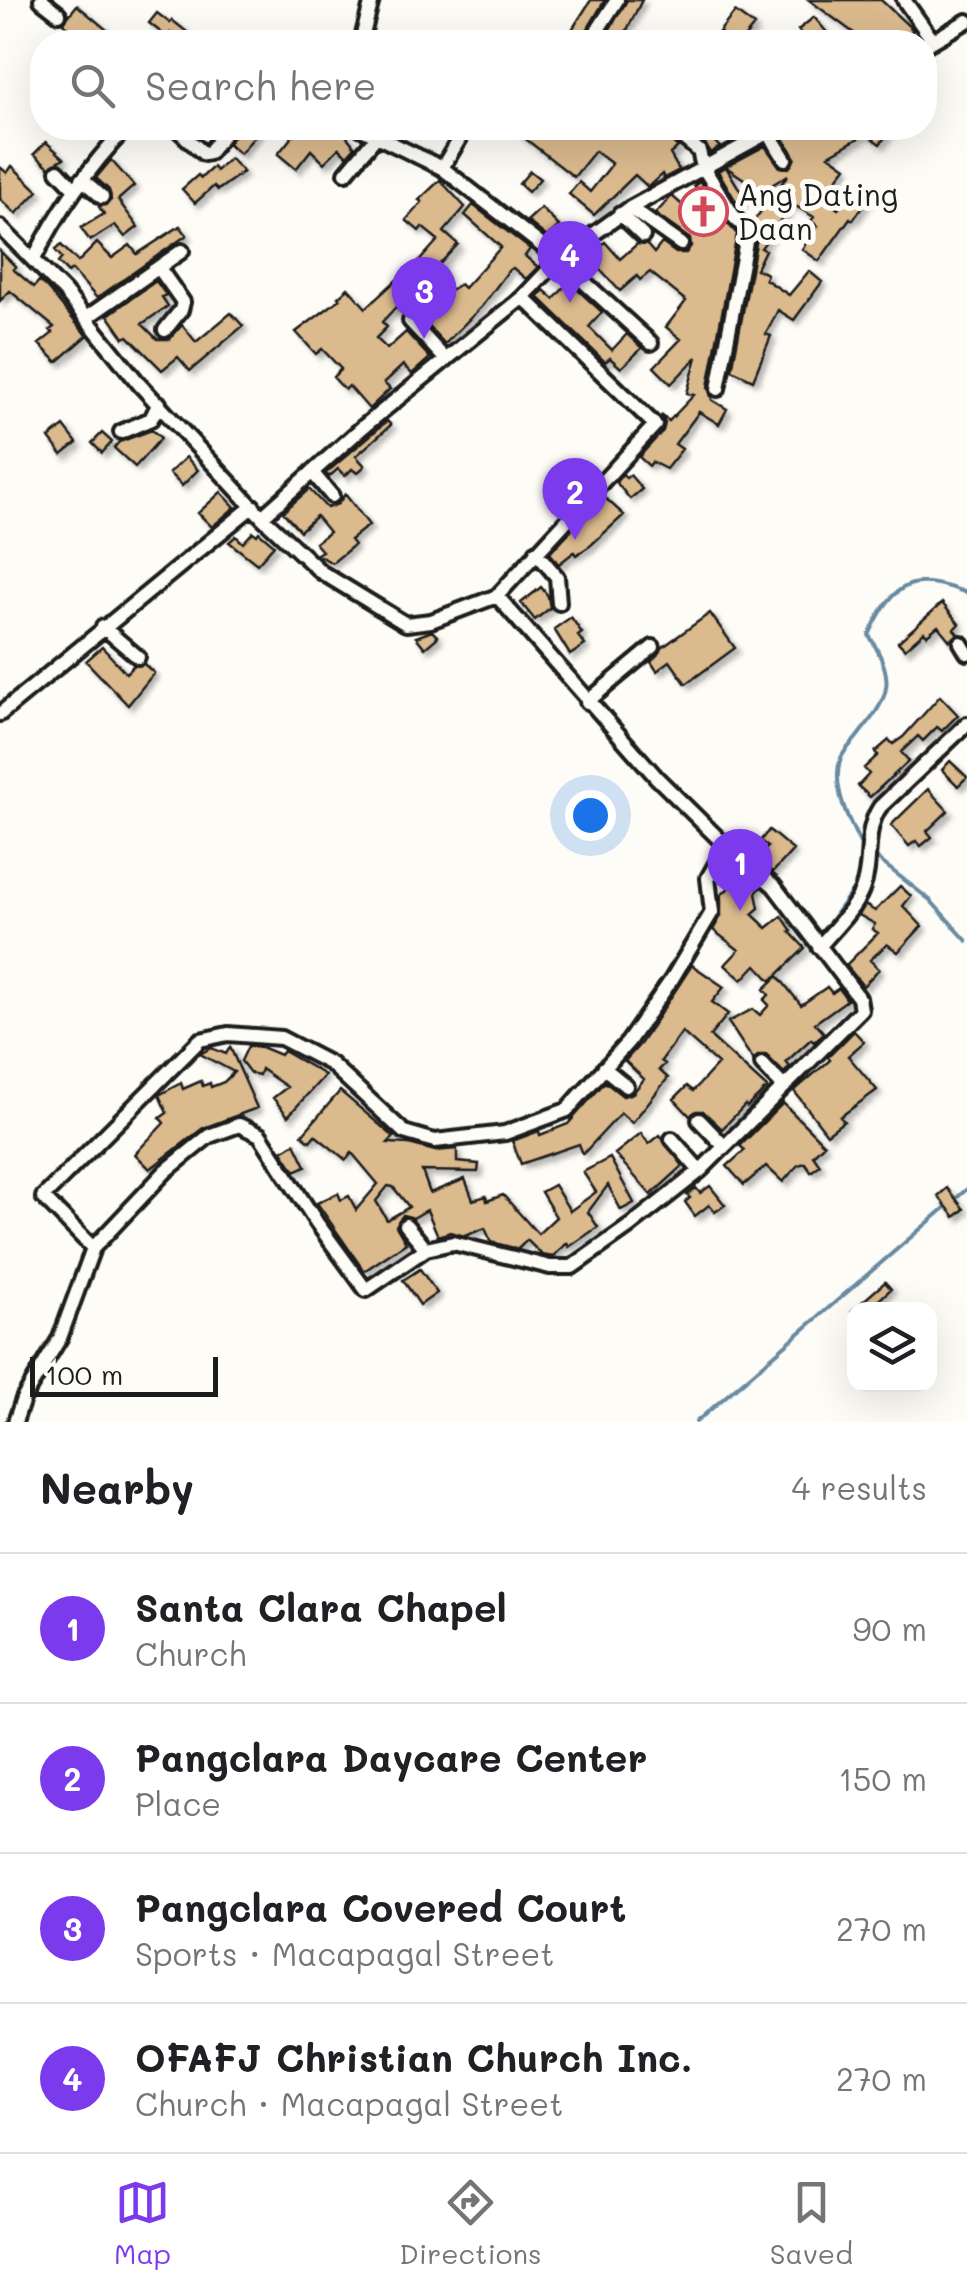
<!DOCTYPE html>
<html lang="en">
<head>
<meta charset="utf-8">
<style>
	:root { --surface:#fff; --page:#f6f6f6; --text:#202124; --muted:#757577; --line:#e0e0e0; --accent:#7c3aed }
	body { margin:0; font-family:Mali,sans-serif; background:var(--page); color:var(--text) }
	.controls { position:absolute; right:30px; bottom:30px; display:grid; overflow:hidden; border-radius:20px; box-shadow:0 10px 40px #0002 }
	.controls button { width:90px; height:90px; display:grid; place-items:center; padding:0; border:0; border-bottom:2px solid var(--line); background:var(--surface); color:var(--text); font:50px sans-serif }
	.scale { position:absolute; left:30px; bottom:25px; width:188px; box-sizing:border-box; padding-left:10px; border:5px solid #1c1c1c; border-top:0; font-size:28px; line-height:35px; white-space:nowrap; color:#1c1c1c; -webkit-text-stroke:8px #fdfcf7; paint-order:stroke }
	.you { position:absolute; left:590px; top:815px; width:35px; height:35px; margin:-25px; border:8px solid #fff; border-radius:50%; background:#1a73e8; box-shadow:0 0 0 15px #1a73e833 }
	.badge { display:grid; place-items:center; width:65px; height:65px; border-radius:50%; background:var(--accent); color:#fff; font-size:32px; font-weight:700 }
	.pin { position:absolute; translate:-50% -82px; filter:drop-shadow(0 2px 5px #0008) }
	.pin::after { content:''; position:absolute; top:52px; width:35px; height:30px; background:inherit; clip-path:polygon(0 0,100% 0,50% 100%) }
	.list { margin:0; padding:0; list-style:none }
	h2 { display:flex; justify-content:space-between; align-items:center; height:130px; margin:0; padding:0 40px; font-size:42px }
	h2 small { font-size:32px; font-weight:400; color:var(--muted) }
	.list li { display:grid; grid-template-columns:65px 1fr auto; gap:30px; align-items:center; box-sizing:border-box; height:150px; padding:0 40px; border-top:2px solid var(--line) }
	.list b { display:block; font-size:38px; white-space:nowrap }
	.list p { margin:0; font-size:32px; white-space:nowrap; color:var(--muted) }
	.list em { font-size:32px; font-style:normal; color:var(--muted) }
	.icon { flex:none; width:55px; height:55px; fill:none; stroke:currentColor; stroke-width:2; stroke-linecap:round; stroke-linejoin:round }
	.map { position:relative; flex:none; width:967px; height:1422px; overflow:hidden }
	.search { position:absolute; background:var(--surface); box-shadow:0 10px 40px #0002; left:30px; right:30px; top:30px; height:110px; display:flex; align-items:center; gap:25px; box-sizing:border-box; padding:0 35px; border-radius:40px; color:var(--muted); font-size:38px }
	.sheet { height:730px; background:var(--surface) }
	nav { display:flex; justify-content:space-around; align-items:center; box-sizing:border-box; height:140px; border-top:2px solid var(--line); background:var(--surface); font-size:28px; color:var(--muted) }
	nav a { display:grid; justify-items:center; gap:5px }
	nav .on { color:var(--accent) }
	.map>svg:first-child { display:block }
	.lines { fill:none; stroke-linecap:round; stroke-linejoin:round }
	.stream { stroke:#688aa1; stroke-width:4 }
	.building { fill:#dbba8e; stroke:#1c1c1c; stroke-width:2.5; fill-rule:evenodd; filter:url(#shadow) }
	.minor-casing { stroke:#1c1c1c; stroke-width:20 }
	.minor { stroke:#fdfcf7; stroke-width:12 }
	.labels { text-anchor:middle; dominant-baseline:central; stroke-width:10; stroke-linejoin:round; paint-order:stroke }
	.poi-label { font-size:30px; fill:#1c1c1c; stroke:#fdfcf7; text-anchor:start }
</style>
</head>
<body>
<div class="map">
<svg width="967" height="1422" viewBox="0 0 967 1422">
	<defs>
		<filter id="shadow"><feDropShadow dx="4.5" dy="4.5" stdDeviation="2.5" flood-color="#0004"/></filter>
	</defs>
	<rect width="100%" height="100%" fill="#fdfcf7"/>
	<filter id="ink" filterUnits="userSpaceOnUse"><feTurbulence type="fractalNoise" baseFrequency=".01" numOctaves="2"/><feDisplacementMap in="SourceGraphic" scale="20" xChannelSelector="R" yChannelSelector="G"/><feConvolveMatrix kernelMatrix="1 2 1 2 8 2 1 2 1" color-interpolation-filters="sRGB"/></filter>
	<g filter="url(#ink)">
		<g class="lines">
			<path class="stream" d="M863 849C851 825 830 787 841 758 844 750 855 741 860 733 892 694 895 679 869 635 894 580 913 573 967 593
				M875 857 930 900 967 941
				M824 930 858 883
				M696 1422 967 1189"/>
		</g>
		<path class="building" d="M591 0H605L580 42H564Z
			M627 0H642L624 36 632 42H602Z
			M809 0H881L913 30 901 42H893L884 34 876 42H866Z
			M77 5 113 35 106 42H86L63 23Z
			M735 12 754 26 741 42H732L719 32Z
			M157 13 170 23 172 20 192 36 187 42H182L170 33 167 37 149 23Z
			M814 17 835 42H808L798 30Z
			M238 128H252L258 132 240 154 228 144Z
			M290 128H340L355 147 347 156 339 148 324 163 311 150 296 169 278 154 295 133Z
			M523 128H661L664 135 678 147 670 154 679 170 664 178 662 174 648 187 635 175 594 215 569 194 579 182 590 192 612 164 595 151 574 177 518 133Z
			M686 128H719L710 137 720 147 710 153 705 143Z
			M786 128H892L880 144 866 134 829 155 846 167 822 197 838 209 860 183 872 194 853 220 850 218 819 261 802 249 818 226 811 221 814 217 792 204 761 248 765 250 756 269 767 274 765 279 789 295 809 271 822 282 794 320 778 310 766 334 771 336 753 380 732 370 758 233 753 222 788 175 762 191 726 167 746 200 738 205 718 171 765 146 780 167 789 168 795 158 782 136Z
			M46 142 64 158 49 167 34 154Z
			M230 158 243 172 218 190 214 186 195 203 182 189 198 175 201 178 213 167 216 171Z
			M111 160 134 186 118 200 138 227 125 237 115 225 90 241 81 228 104 214 99 207 111 200 109 190 96 178Z
			M12 166 38 191 16 214 0 199V167L7 173Z
			M530 171 540 179 528 192 519 184Z
			M440 180 465 207 444 232 458 244 437 267 440 270 401 312 396 307 382 322 387 327 376 338 387 349 406 332 430 358 412 374 403 365 384 383 390 389 369 409 349 386 345 390 333 377 341 369 322 349 316 354 296 332 340 299 338 297 348 288 366 308 403 274 406 276 438 240 422 227 419 231 406 220 422 202 419 200Z
			M700 181 720 215 737 234 708 387 712 400 727 409 719 424 699 412 675 444 682 449 666 469 652 462 649 466 639 457 663 431 665 423 661 415 669 421 694 395 687 393 697 357 671 384 654 367 681 339 666 327 686 301 650 272 640 280 637 276 620 291 588 257 605 242 620 259 637 244 647 245 654 253 662 243 676 253H686L691 246 690 239 655 214 672 196 689 211 702 196 694 186Z
			M473 205 530 249 525 256 538 267 526 279 513 268 509 270 482 306 445 344 421 318 452 289 460 284 464 288 501 247 465 215Z
			M541 208 559 226 547 237 527 221Z
			M180 226 187 235 97 298 72 270 68 273 58 263 62 258 55 250 61 245 78 262 97 243 112 258 130 245 137 254Z
			M0 251 16 267 13 269 34 287 39 281 45 286 87 336 57 362 39 344 53 333 50 330 54 327 10 291 0 301Z
			M156 281 166 295 162 297 168 306 142 324 157 339H170L182 325 196 342 231 313 243 326 190 371 178 357 162 370 128 336 124 338 108 315Z
			M569 282 602 312 589 327 612 350 627 334 642 348 621 368 610 358 605 362 538 297 544 290 554 299Z
			M387 421 391 425 356 456 365 466 357 473 352 469 345 476 338 469 329 477 326 473Z
			M64 426 77 443 62 455 49 438Z
			M152 430 161 438 135 467 114 448 119 442Z
			M102 433 112 442 102 453 92 443Z
			M186 457 198 470 182 486 169 473Z
			M623 474 626 478 630 475 642 489 630 499 616 482Z
			M309 489 327 508 338 504 345 494 369 525 350 540 354 545 332 563 317 554 322 551 315 543 329 532 316 516 300 531 283 512Z
			M221 492 235 507 212 527 198 513Z
			M603 496 624 515 590 546 576 555 574 552 559 564 550 553 576 525 597 510 593 507Z
			M253 532 257 535 259 532 274 545 257 564 229 542 236 536 243 543Z
			M541 587 548 596 550 608 535 620 521 603Z
			M942 603 959 624 954 629 958 634 950 641 938 626 927 635 924 632 905 649 898 642Z
			M710 613 735 648 686 684 670 661 657 671 651 662 663 647Z
			M571 617 582 633 578 636 585 645 570 655 554 629Z
			M432 631 438 637 425 648 416 637Z
			M102 647 126 673 133 666 144 664 154 673 128 705 86 661Z
			M940 696 958 715 942 731 937 727 923 741 918 736 901 752 909 761 870 797 858 786 869 774 864 768 878 755 875 752 889 740 893 744 903 737Z
			M950 761 967 777 958 786 942 770Z
			M928 789 948 811 927 831 932 837 921 846 916 841 909 846 891 825Z
			M769 830 793 850 773 872 757 859 768 847 760 841Z
			M751 880 760 888 756 893 759 908 752 914 767 928 782 916 792 931 790 932 805 948 771 981 756 965 742 980 725 965 739 950 713 930 721 916V895L732 885 746 884Z
			M900 886 911 896 903 906 922 926 898 952 887 944 870 960 879 969 863 986 846 965 878 933 872 929 875 924 859 915 865 905 875 911Z
			M692 965 724 987 712 1002 728 1014 710 1036 767 1088 747 1107 745 1105 722 1129 703 1111H696L690 1116 674 1099 687 1086 693 1091 718 1064 682 1032 661 1061 665 1064 659 1070 668 1078 632 1123 621 1113 583 1154 579 1144 521 1164 512 1141 539 1131 540 1135 568 1124 605 1082 623 1096 633 1093 644 1079 625 1061 641 1043Z
			M778 976 801 1005 827 987 832 993 839 988 847 1000 815 1023 824 1033 814 1042 811 1039 786 1062 790 1067 784 1073 766 1055H759L753 1060 728 1022 753 1009 760 1015 769 1005 764 1000 769 995 764 989Z
			M854 1031 864 1042 848 1056 877 1090 840 1117 844 1121 827 1134 794 1091 830 1060 828 1057Z
			M248 1046 261 1047 280 1055 283 1051 325 1075 288 1116 273 1098 287 1087 261 1069 259 1075 250 1073 241 1061Z
			M230 1047 257 1108 203 1128 150 1169 135 1154 164 1123 160 1118 167 1113 159 1095 181 1083 183 1089 201 1081 203 1086 210 1083 211 1087 224 1082 234 1072 200 1054 211 1048 226 1054Z
			M340 1091 394 1137 388 1143 409 1144 435 1151 457 1149V1162L479 1164 478 1172 422 1171 430 1193 465 1179 473 1200 486 1196 487 1201 503 1195 538 1234 556 1217 541 1192 554 1185 570 1211 596 1192 583 1172 610 1158 634 1203 621 1210 608 1185 588 1212 598 1227 569 1247 567 1243 553 1257 542 1255 527 1240 518 1249 491 1242 485 1228 465 1236 450 1232 438 1236 427 1210 413 1218 403 1215 396 1226 406 1243 364 1271 317 1203 338 1193 341 1200 349 1196 356 1210 378 1184 352 1153 346 1160 315 1135 310 1141 302 1135ZM388 1186 393 1187 409 1207 387 1220 376 1201Z
			M783 1103 824 1144 813 1155 820 1165 811 1172 805 1163 798 1165 783 1182 766 1166 744 1185 727 1166 745 1150 740 1146Z
			M641 1133 649 1144 660 1135 683 1166 651 1195 615 1154Z
			M295 1143 306 1166 295 1171 282 1151Z
			M710 1186 725 1205 715 1212 709 1205 695 1216 685 1202 690 1198 687 1195 696 1188 700 1193Z
			M947 1188 964 1209 955 1217 938 1196Z
			M420 1269 437 1293 420 1305 403 1280Z
			M885 1282 891 1289 868 1310H853Z"/>
		<g class="lines">
			<defs>
				<path id="minor" d="M41 0 59 14
					M904 0 933 41
					M361 42 372 0
					M590 42 617 0
					M924 46 967 21
					M176 128 204 154 209 153 228 128
					M360 128 442 168 559 259 651 343
					M671 128 699 151 703 167 734 217 748 231 718 389
					M768 132 785 159
					M442 168 466 128
					M58 171 75 189
					M346 173 376 137
					M82 179 102 197
					M630 208 681 244
					M620 214 643 236
					M0 227 64 291 140 385 262 517 321 572 406 624 431 621 497 596 655 425 523 297
					M34 259C59 209 88 168 126 128
					M159 268 183 302 181 310 165 330
					M86 318 182 251
					M410 321 446 360
					M121 432 151 419 159 403
					M312 472 332 496
					M262 517 363 427 523 297 559 259 630 208 776 128
					M536 552 557 577 559 603
					M103 627 138 657
					M961 643 967 653
					M587 702 653 647
					M0 714 253 506
					M819 947C833 930 854 910 862 890 873 863 863 832 880 807L967 724
					M762 1064 783 1086
					M604 1068 626 1086
					M699 1120 724 1146
					M672 1139 700 1171
					M406 1225 426 1249
					M93 1248 43 1197 200 1040 228 1034 281 1038 331 1064 404 1132 435 1141 505 1133 567 1110 628 1042 672 979 712 912 708 878 726 846
					M15 1422 23 1399 60 1338 93 1248 166 1171 209 1136 239 1125 260 1135 317 1223 366 1290 426 1249 453 1243 550 1267H572L630 1226 700 1171 861 1010 859 998 774 886 726 846 657 778 497 596"/>
			</defs>
			<use href="#minor" class="minor-casing"/>
			<use href="#minor" class="minor"/>
		</g>
	</g>
	<defs>
		<symbol id="church-ring" viewBox="-11 -11 22 22"><circle r="9.5" fill="#fdfcf7" stroke="#d1495b" stroke-width="1.5"/><path d="M-1.2-6h2.4v3.5h3.3v2.4h-3.3V6h-2.4V-.1h-3.3v-2.4h3.3Z" fill="#d1495b"/></symbol>
	</defs>
	<g fill-rule="evenodd">
		<use href="#church-ring" x="676" y="184" width="55" height="55"/>
	</g>
	<g class="labels">
		<g class="poi-label">
			<text x="738" y="194">Ang Dating<tspan x="738" dy="34">Daan</tspan></text>
		</g>
	</g>
</svg>
<div class="controls">
<button><svg class="icon" aria-label="layers" viewBox="0 0 24 24"><path d="M12 4l9 5-9 5-9-5zM3 14l9 5 9-5"/></svg></button>
</div>
<div class="scale">100 m</div>
<div class="you"></div>
<div class="pin badge" style="left:740px;top:911px">1</div>
<div class="pin badge" style="left:575px;top:540px">2</div>
<div class="pin badge" style="left:424px;top:339px">3</div>
<div class="pin badge" style="left:570px;top:303px">4</div>
<div class="search"><svg class="icon" aria-label="search" viewBox="0 0 24 24"><circle cx="10" cy="10" r="6"/><path d="M15 15l6 6"/></svg>Search here</div>
</div>
<section class="sheet">
<h2>Nearby<small>4 results</small></h2>
<ul class="list">
<li><span class="badge">1</span><div><b>Santa Clara Chapel</b><p>Church</p></div><em>90 m</em></li>
<li><span class="badge">2</span><div><b>Pangclara Daycare Center</b><p>Place</p></div><em>150 m</em></li>
<li><span class="badge">3</span><div><b>Pangclara Covered Court</b><p>Sports · Macapagal Street</p></div><em>270 m</em></li>
<li><span class="badge">4</span><div><b>OFAFJ Christian Church Inc.</b><p>Church · Macapagal Street</p></div><em>270 m</em></li>
</ul>
</section>
<nav>
<a class="on"><svg class="icon" aria-label="map" viewBox="0 0 24 24"><path d="M3 6l6-2 6 2 6-2v14l-6 2-6-2-6 2zM9 4v14M15 6v14"/></svg>Map</a>
<a><svg class="icon" aria-label="directions" viewBox="0 0 24 24"><path d="M12 3l9 9-9 9-9-9zM9 14v-3h6M13 9l2 2-2 2"/></svg>Directions</a>
<a><svg class="icon" aria-label="saved" viewBox="0 0 24 24"><path d="M7 4h10v16l-5-4-5 4z"/></svg>Saved</a>
</nav>
</body>
</html>
